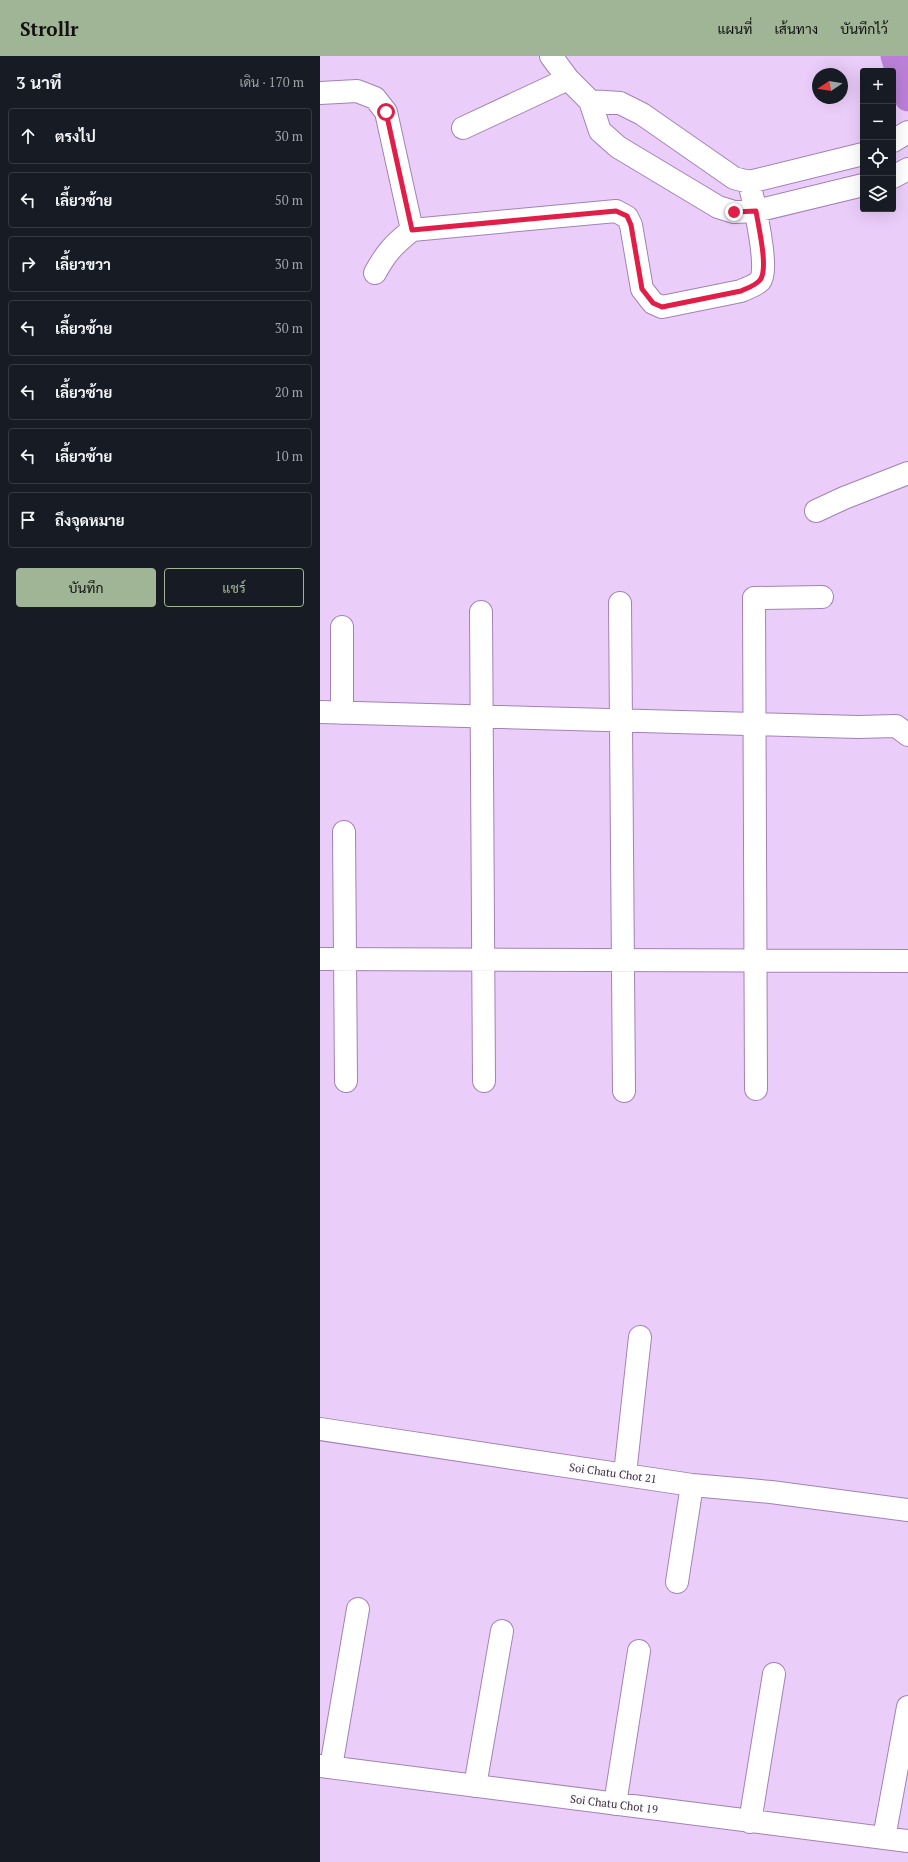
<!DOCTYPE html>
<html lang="th">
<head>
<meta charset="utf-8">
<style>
	:root { --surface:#171b24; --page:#20242c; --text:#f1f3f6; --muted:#9ea1a6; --line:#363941; --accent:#a0b496 }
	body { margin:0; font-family:"PT Serif",Sarabun,serif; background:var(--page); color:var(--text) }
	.controls { position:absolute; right:12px; top:12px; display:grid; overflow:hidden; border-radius:4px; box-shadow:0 4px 16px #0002 }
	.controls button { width:36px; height:36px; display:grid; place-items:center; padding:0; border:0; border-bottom:1px solid var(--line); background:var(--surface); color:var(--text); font:20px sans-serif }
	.compass { position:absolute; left:492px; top:12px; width:36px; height:36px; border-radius:50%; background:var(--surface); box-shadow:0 4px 16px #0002; rotate:258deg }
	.stop { position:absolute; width:12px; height:12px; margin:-9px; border:3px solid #e11d48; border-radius:50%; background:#fff }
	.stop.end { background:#e11d48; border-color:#fff; box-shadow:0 1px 4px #0008 }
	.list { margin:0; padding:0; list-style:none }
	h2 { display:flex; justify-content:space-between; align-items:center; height:52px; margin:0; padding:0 16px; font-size:17px }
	h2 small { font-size:13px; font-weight:400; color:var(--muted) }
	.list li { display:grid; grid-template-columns:26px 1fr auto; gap:12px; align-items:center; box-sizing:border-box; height:56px; margin:0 8px 8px; padding:0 8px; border:1px solid var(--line); border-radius:4px }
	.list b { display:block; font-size:15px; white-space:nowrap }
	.list em { font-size:13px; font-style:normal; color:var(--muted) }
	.actions { display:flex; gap:8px; padding:12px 16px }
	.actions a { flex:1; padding:9px 0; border:1px solid var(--accent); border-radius:4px; text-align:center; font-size:14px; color:var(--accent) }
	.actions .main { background:var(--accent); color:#111 }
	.icon { flex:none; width:22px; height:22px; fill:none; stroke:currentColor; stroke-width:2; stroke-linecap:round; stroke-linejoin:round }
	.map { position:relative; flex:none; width:588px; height:1806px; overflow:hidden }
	header { display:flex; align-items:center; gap:24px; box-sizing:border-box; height:56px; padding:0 20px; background:var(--accent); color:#111 }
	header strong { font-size:19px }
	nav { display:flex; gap:22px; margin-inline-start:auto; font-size:14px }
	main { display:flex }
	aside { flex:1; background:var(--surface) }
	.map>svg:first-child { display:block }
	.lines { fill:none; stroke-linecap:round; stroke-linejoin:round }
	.canal { stroke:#bb7fd8; stroke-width:27 }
	.minor-casing { stroke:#a381b5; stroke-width:24 }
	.minor { stroke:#fff; stroke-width:22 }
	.route { stroke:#e11d48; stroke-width:5 }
	.labels { text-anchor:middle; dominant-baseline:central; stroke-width:4; stroke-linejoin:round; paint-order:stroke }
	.street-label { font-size:11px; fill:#392a40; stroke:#fbfbfb }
</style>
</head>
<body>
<header>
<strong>Strollr</strong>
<nav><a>แผนที่</a><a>เส้นทาง</a><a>บันทึกไว้</a></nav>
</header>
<main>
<aside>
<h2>3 นาที<small>เดิน · 170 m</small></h2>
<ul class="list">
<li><svg class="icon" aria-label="ahead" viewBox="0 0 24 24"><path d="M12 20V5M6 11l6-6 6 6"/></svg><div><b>ตรงไป</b></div><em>30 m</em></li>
<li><svg class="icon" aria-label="left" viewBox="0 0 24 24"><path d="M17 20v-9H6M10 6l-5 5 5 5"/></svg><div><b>เลี้ยวซ้าย</b></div><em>50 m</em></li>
<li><svg class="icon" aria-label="right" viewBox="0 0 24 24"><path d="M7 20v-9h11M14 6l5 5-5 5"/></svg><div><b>เลี้ยวขวา</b></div><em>30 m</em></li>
<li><svg class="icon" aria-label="left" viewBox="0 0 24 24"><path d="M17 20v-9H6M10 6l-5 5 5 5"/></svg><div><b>เลี้ยวซ้าย</b></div><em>30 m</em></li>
<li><svg class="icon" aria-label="left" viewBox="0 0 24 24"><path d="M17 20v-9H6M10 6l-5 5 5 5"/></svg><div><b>เลี้ยวซ้าย</b></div><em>20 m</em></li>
<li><svg class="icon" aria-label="left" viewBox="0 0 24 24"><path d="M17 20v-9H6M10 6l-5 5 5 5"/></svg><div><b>เลี้ยวซ้าย</b></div><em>10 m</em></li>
<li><svg class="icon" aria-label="arrive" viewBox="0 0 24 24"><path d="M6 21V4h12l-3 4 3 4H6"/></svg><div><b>ถึงจุดหมาย</b></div></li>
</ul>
<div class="actions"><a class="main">บันทึก</a><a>แชร์</a></div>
</aside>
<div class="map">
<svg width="588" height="1806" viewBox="0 0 588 1806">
	<rect width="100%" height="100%" fill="#ebcdfa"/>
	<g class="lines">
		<path class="canal" d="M574 0 588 42"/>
		<defs>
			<path id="minor" d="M231 0 248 23 270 45 280 75 298 91 398 151 414 156 436 155 543 129
				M0 37 37 35 55 42 66 56 92 174
				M270 45 300 47 322 58 414 122 429 126 543 98
				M143 72 248 23
				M573 85 588 76
				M573 121 588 113
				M55 217C66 197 73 189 92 174L296 155 307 161 311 169 322 233 333 247 342 251 421 235C427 232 435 230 440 225 450 213 433 143 429 126
				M496 455 524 442 588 417
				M300 547 304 1035
				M161 556 164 1025
				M22 571V657
				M0 656 538 671 576 670 588 679
				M24 776 26 1025
				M0 903 588 905
				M436 1033 434 542 502 541
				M0 1373 372 1429 451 1436 588 1454
				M305 1418 320 1281
				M357 1526 372 1429
				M0 1710 588 1785
				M11 1711 38 1553
				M155 1730 182 1575
				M295 1748 319 1595
				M430 1766 454 1618
				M564 1782 588 1651"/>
		</defs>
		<use href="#minor" class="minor-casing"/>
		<use href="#minor" class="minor"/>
	</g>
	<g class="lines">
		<path class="route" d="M66 56 92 174 296 155 307 160 311 169 322 233 333 247 342 251 421 235C427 232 435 230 440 224 449 213 438 169 436 155L414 156"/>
	</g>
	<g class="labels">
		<g class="street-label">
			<text transform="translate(293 1417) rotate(8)">Soi Chatu Chot 21</text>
			<text transform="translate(294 1748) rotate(7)">Soi Chatu Chot 19</text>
		</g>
	</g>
</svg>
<div class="controls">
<button>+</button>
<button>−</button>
<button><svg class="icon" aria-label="locate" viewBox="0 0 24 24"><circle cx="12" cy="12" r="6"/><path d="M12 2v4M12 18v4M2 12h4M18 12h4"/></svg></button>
<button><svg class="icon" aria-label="layers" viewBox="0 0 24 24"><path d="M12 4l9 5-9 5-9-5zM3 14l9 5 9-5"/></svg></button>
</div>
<svg class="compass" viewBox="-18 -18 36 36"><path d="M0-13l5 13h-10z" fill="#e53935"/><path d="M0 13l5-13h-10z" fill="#9ea1a6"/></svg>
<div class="stop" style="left:66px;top:56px"></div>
<div class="stop end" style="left:414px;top:156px"></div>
</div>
</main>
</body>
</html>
